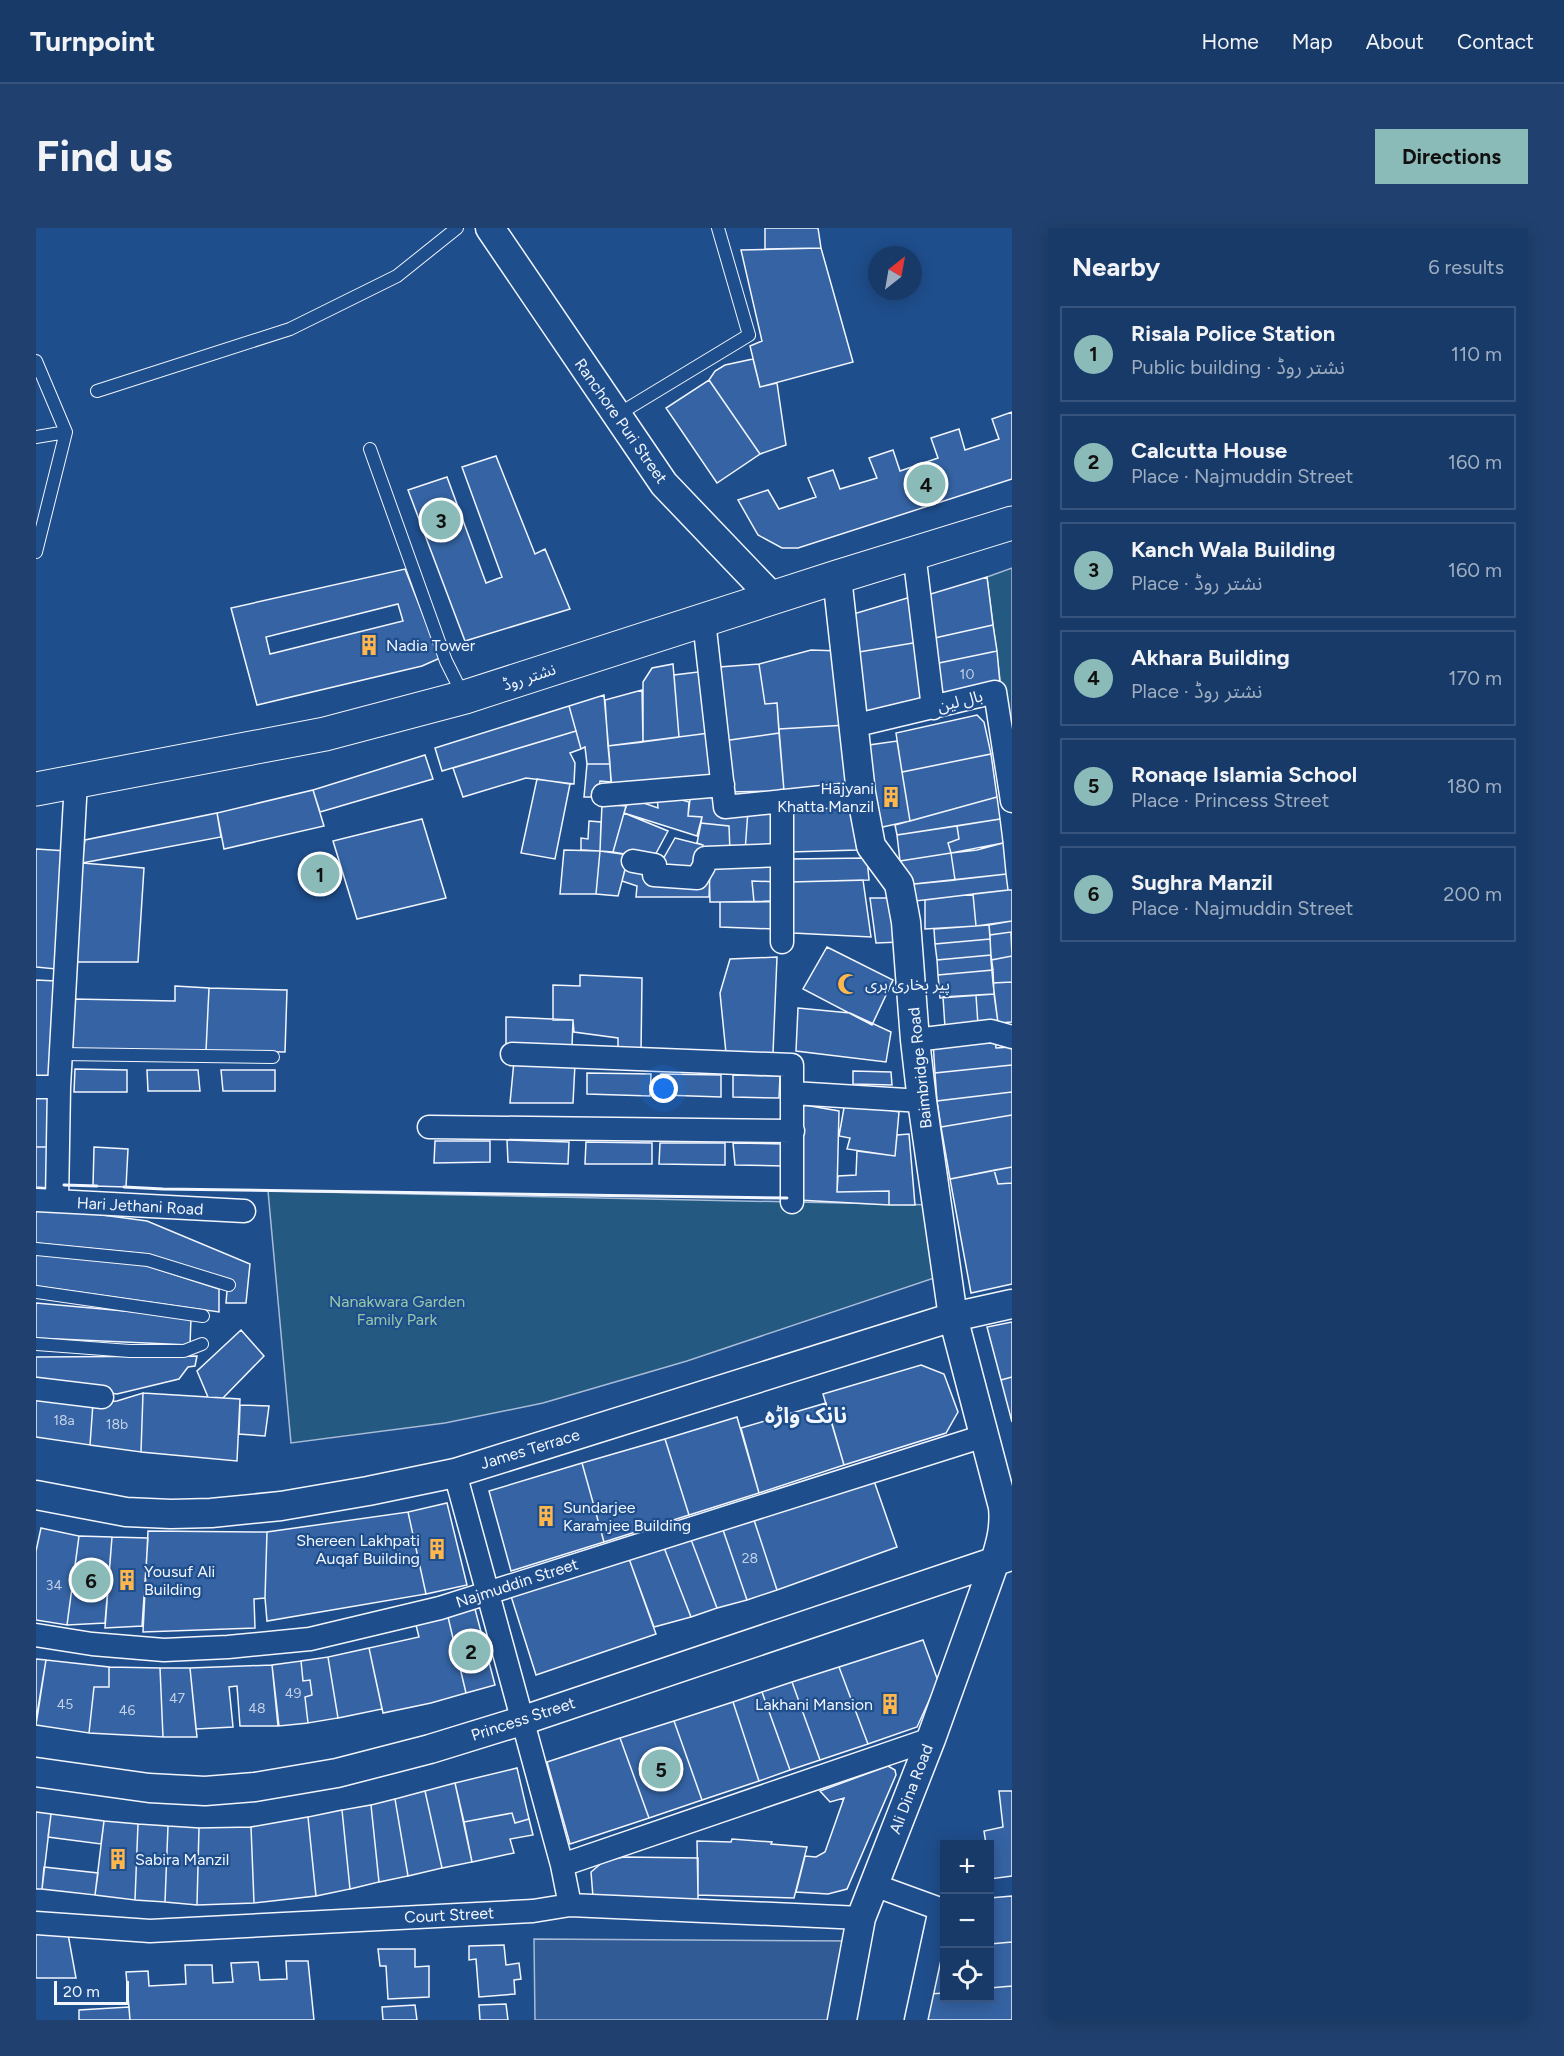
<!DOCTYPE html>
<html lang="en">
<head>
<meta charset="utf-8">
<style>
	:root { --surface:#173a69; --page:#20416f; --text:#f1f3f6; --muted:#9eadc0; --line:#36547d; --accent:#8bbbb9 }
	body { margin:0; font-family:Figtree,"Noto Sans Arabic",sans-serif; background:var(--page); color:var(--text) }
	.controls { position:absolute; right:18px; bottom:18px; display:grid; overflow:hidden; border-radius:0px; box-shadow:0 3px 15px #0003 }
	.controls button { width:54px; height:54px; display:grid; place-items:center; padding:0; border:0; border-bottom:2px solid var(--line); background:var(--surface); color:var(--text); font:30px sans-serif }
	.compass { position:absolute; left:832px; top:18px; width:54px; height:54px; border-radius:50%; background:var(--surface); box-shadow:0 3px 15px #0003; rotate:31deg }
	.scale { position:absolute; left:18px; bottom:15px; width:75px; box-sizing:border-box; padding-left:6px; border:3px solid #f2f6ff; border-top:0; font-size:16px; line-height:21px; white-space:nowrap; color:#f2f6ff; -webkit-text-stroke:4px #1f4e8c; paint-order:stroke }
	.you { position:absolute; left:628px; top:861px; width:21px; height:21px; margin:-15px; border:4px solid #fff; border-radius:50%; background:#1a73e8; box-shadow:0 0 0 9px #1a73e833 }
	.badge { display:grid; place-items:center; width:39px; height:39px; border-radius:50%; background:var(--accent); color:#111; font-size:20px; font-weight:700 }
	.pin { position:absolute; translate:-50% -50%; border:3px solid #fff; box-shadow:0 2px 6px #0006 }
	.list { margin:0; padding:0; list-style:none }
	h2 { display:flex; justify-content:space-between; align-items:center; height:78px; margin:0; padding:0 24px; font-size:26px }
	h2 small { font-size:20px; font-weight:400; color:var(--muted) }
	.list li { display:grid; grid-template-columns:39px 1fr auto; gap:18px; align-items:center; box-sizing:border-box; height:96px; margin:0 12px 12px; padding:0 12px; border:2px solid var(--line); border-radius:0px }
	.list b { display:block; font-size:22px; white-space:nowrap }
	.list p { margin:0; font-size:20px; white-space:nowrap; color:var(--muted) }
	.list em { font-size:20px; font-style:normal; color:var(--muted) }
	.icon { flex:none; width:33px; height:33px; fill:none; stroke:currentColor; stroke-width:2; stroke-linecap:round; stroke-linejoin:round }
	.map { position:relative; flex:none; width:976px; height:1792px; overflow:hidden; border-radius:0px }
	header { display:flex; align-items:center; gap:36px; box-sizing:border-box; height:84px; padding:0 30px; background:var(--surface); border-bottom:2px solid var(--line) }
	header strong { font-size:28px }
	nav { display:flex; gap:33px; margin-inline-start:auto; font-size:21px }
	.intro { display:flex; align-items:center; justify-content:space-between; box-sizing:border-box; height:144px; padding:0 36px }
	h1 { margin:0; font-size:42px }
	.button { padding:15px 27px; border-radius:0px; background:var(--accent); color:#111; font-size:21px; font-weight:700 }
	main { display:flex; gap:36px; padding:0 36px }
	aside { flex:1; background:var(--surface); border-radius:0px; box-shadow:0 3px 15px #0003 }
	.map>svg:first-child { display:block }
	.green { fill:#245a82; stroke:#a8bbd7; stroke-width:1.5 }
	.parking { fill:#305b95; stroke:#a8bbd7; stroke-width:1.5 }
	.building { fill:#3563a3; stroke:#f2f6ff; stroke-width:1.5; fill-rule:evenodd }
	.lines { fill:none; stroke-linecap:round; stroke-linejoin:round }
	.service-casing { stroke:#f2f6ff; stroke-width:14 }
	.minor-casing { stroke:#f2f6ff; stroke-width:25 }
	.tertiary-casing { stroke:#f2f6ff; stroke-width:31 }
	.primary-casing { stroke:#f2f6ff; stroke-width:35 }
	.service { stroke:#1f4e8c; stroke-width:12 }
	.minor { stroke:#1f4e8c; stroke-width:22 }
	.tertiary { stroke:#1f4e8c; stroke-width:28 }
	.primary { stroke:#1f4e8c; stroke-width:33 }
	.wall { stroke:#f2f6ff; stroke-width:3 }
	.labels { text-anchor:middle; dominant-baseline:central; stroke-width:4.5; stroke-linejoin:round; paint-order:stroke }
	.number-label { font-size:14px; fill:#c3d1e8 }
	.street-label { font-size:16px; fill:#f2f6ff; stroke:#1f4e8c }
	.poi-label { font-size:16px; fill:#f2f6ff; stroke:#1f4e8c; text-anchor:start }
	.park-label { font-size:16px; fill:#97c8a6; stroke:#1f4e8c }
	.district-label { font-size:22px; font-weight:bold; fill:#f2f6ff; stroke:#1f4e8c }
</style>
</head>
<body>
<header>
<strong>Turnpoint</strong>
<nav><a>Home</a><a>Map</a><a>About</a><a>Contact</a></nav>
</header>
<div class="intro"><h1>Find us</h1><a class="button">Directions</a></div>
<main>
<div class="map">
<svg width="976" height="1792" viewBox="0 0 976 1792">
	<rect width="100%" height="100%" fill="#1f4e8c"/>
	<path class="green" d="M976 340V545L951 349Z
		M232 963 900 977 910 1046 651 1133 507 1175 409 1195 255 1215Z"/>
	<path class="parking" d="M498 1711 820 1713 807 1792H499Z"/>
	<path class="building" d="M729 0H782L785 20 729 21Z
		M785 20 817 134 724 159 714 118 726 113 705 22Z
		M717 131 724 159 741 155 750 217 724 226 673 152 679 143 689 137Z
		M673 152 724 226 681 255 630 180Z
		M976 184V251L762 320H746L722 307 702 272 732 262 743 281 780 269 772 250 797 242 804 261 841 250 833 230 857 222 864 243 902 230 895 210 923 201 929 222 963 211 956 191Z
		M460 228 499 326 509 321 534 381 429 413 372 262 411 249 450 355 466 349 426 239Z
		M369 341 404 430 386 438 221 477 195 380ZM362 376 367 393 234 426 230 409Z
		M951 349 957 397 894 411 888 368Z
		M878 368 883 414 817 425 814 387Z
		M957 397 961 423 898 436 894 411Z
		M883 414 891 474 825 487 817 425Z
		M775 422 804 423 811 497 743 501 741 475 729 476 723 436Z
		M961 423 964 456 902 470 898 436Z
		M637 436 643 509 607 514V454L616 440Z
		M723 436 729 476 741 475 743 505 687 513 683 439Z
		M670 443 673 505 643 509 638 447Z
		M606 462 607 514 572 518 569 472Z
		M568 467 574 536H551L549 519 545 521 533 478Z
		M533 478 540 503 406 543 399 520Z
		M941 487 948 494 955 526 866 544 860 505Z
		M811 497 819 557 748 563 743 501Z
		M540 503 545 521 534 525 539 535 538 556 490 550 427 569 417 540Z
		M673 505 677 547 576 560 572 518Z
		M743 505 748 563 694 564 687 513Z
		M861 513 874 593 842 600 833 517Z
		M955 526 961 569 874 593 866 544Z
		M389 527 397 551 284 584 277 562Z
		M551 536H574L575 554 564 553 562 569H548Z
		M501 551 534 556 519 631 485 625Z
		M277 562 288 598 188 621 181 585Z
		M655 563 682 566 712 582 709 624H694L693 598 665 595 666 589 652 588Z
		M621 569H636L653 574 652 588 666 589 661 608 588 585 593 570 622 580Z
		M821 569 817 593 821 622 754 624 753 577Z
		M961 569 964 591 861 607 859 597Z
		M566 576 590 578 577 624 564 623Z
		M743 580 746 622 709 624 712 582Z
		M181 585 185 609 46 635 49 612Z
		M588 585 632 603 617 631 577 624Z
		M386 591 410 670 321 691 297 613Z
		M964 591 967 615 915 625 912 615 923 611 921 598Z
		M553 593 565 594 564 623 545 622V610L552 611Z
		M665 595 693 598 694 624 666 627 667 617 661 615Z
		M921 598 923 611 912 615 915 625 864 633 861 607Z
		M639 610 667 617 664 647 622 640Z
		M967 615 970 646 919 652 915 625 941 622Z
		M0 621 31 623 20 741 0 739Z
		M528 622 564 623 560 666H524Z
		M564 623 593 627 582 668 560 666Z
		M915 625 919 652 869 657 864 633Z
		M831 630 833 652 755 654 754 631Z
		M746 633 745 654 716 653 718 674H674L673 635Z
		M46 635 108 640 102 734H38Z
		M590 637 674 644 673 669H600L601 658 586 653Z
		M970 646 972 662 871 674 869 657Z
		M827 652 835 709 757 705 755 654Z
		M716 653 745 654V673L718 674Z
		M972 662H976V693L940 698 937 666Z
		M937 666 940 698 889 701V672Z
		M834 670H857L865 714 840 715Z
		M739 673 737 701 684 699V674Z
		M976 693V709L975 704 954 707 953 697Z
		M953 697 954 711 899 716 898 701Z
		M975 704 976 728 955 732 954 707Z
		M954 711 955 727 901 732 899 716Z
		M791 719 857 752 836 797 767 761Z
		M955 727 957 742 902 747 901 732Z
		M976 728V754L957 755 955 732Z
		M741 729 737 825H690L684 765 694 731Z
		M957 742 958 766 904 770 902 747Z
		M544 747 606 750 605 825 582 824V810L538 804 537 792H517V757L544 758Z
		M0 752 20 753 15 854H0Z
		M976 754V794L962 795 957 755Z
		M139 758 173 760 170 823 33 822 37 771 139 773Z
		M173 760 251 762 249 824 170 823Z
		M958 766 962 795 942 797 940 767Z
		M940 767 942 797 909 799 907 769Z
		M762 780 814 785 855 804 850 834 760 823Z
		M470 789 537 792 536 818H470Z
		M959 811 960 820 976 819V837L899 845 897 814Z
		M478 833 539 836 537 875H474Z
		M976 837V864L901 873 899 845Z
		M39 841 91 842V864H38Z
		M111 842H162L164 863H112Z
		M185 842H239V863H187Z
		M817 843 855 844 856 857 817 856Z
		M551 845 615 846 614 868 551 866Z
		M625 846 685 847V869L627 867Z
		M697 847 744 848 743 870 697 869Z
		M976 864V887L905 899 901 873Z
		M0 869 16 870 15 919H0Z
		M809 874 863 884 859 928 811 921 814 910 803 908Z
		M763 876 803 883 801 964 853 963V977L762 972Z
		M976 887V939L914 951 905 899Z
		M873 906 879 977H853V963L801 964 802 948 820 947 821 923 859 928 861 907Z
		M471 912 533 914 532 936 472 934Z
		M399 913H454V934L398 935Z
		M550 914 616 915V936H549Z
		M624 915H689V937L623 936Z
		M697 915 749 916 748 938 699 937Z
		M0 919H15L13 960 0 959Z
		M58 919 92 921 90 959 57 958Z
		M976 939V956V955L962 956 958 942Z
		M958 942 962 956 976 955V1056L935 1065 914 951Z
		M0 980 29 982 111 993 214 1036 210 1075H190L192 1051 111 1026 0 1015Z
		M0 1026 108 1037 183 1061V1084L0 1058Z
		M0 1075 155 1089 154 1117 0 1110Z
		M976 1094V1149L965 1152 951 1099Z
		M205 1102 228 1128 187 1170 172 1169 161 1143Z
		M161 1128 159 1138 152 1139 143 1151 81 1166 0 1156V1129Z
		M885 1137 908 1146 922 1184 910 1205 808 1237 787 1166Z
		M976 1149V1194L965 1152Z
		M107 1165 105 1224 54 1217 57 1175 81 1173Z
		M107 1165 204 1171 201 1233 105 1224Z
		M0 1169 57 1175 54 1217 0 1209Z
		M790 1175 808 1237 723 1265 705 1200Z
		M204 1177 233 1178 229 1208 203 1206Z
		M701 1189 723 1265 653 1287 629 1211Z
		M629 1211 653 1287 568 1314 546 1235Z
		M546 1235 568 1314 475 1343 453 1263Z
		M837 1250 861 1319 741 1362 717 1289Z
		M411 1275 431 1357 390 1366 372 1284Z
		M372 1284 390 1366 231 1393 229 1370 231 1304Z
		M717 1289 741 1362 711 1372 686 1299Z
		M686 1299 711 1372 681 1380 654 1309Z
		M5 1300 43 1308 31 1397 0 1392V1323Z
		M112 1303 231 1304 229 1370 218 1371 219 1400 107 1404Z
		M43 1308 76 1309 69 1395 31 1397Z
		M76 1309 112 1310 106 1398 69 1400Z
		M654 1309 681 1380 655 1389 627 1317Z
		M627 1317 655 1389 618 1399 592 1328Z
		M592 1328 620 1406 500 1447 474 1365Z
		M439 1381 459 1457 430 1465 412 1389Z
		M412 1389 430 1465 395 1475 347 1485 333 1420 383 1409 380 1397Z
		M887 1412 902 1453 881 1499 832 1516 803 1439Z
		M333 1420 346 1481 302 1490 292 1429Z
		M292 1429 302 1490 272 1495 269 1469 276 1467 274 1452 267 1453 265 1433Z
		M0 1431 10 1432 0 1492Z
		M10 1432 73 1439V1459H58L53 1505 0 1497Z
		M265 1433 267 1453 274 1452 276 1467 269 1469 272 1495 243 1498 236 1437Z
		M236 1437 242 1498H204L201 1458 193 1459 197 1499 160 1501 154 1440Z
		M73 1439 124 1440 127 1509 53 1505 58 1459H73Z
		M803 1439 832 1516 784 1532 756 1454Z
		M124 1440H154L161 1509H127Z
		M756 1454 784 1532 754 1542 726 1464Z
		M726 1464 754 1542 723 1553 697 1474Z
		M697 1474 723 1553 666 1572 638 1493Z
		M638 1493 666 1572 613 1590 584 1510Z
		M584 1510 613 1590 534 1616 511 1534Z
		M852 1538 859 1542 860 1547 811 1661 792 1666 760 1664 769 1628 780 1629 789 1624 808 1570 794 1574 784 1563Z
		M481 1540 493 1591 479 1595 476 1585 428 1594 419 1555Z
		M419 1555 436 1634 406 1640 389 1563Z
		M389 1563 406 1640 372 1648 359 1571Z
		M963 1563H976V1648L954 1651V1616H950L948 1603 967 1599Z
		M359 1571 372 1648 343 1654 335 1577Z
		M335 1577 343 1654 314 1661 306 1582Z
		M306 1582 314 1661 280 1668 272 1589Z
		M0 1584 15 1586 6 1661H0Z
		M476 1585 479 1595 493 1591 497 1607 474 1611 478 1625 436 1634 428 1594Z
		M15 1586 68 1593 65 1616 12 1609Z
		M272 1589 280 1668 218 1675 215 1599Z
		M68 1593 102 1596 99 1672 59 1667Z
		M102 1596 132 1598 129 1674 99 1672Z
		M132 1598 163 1600 161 1677 129 1674Z
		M215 1599 218 1675 161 1677 163 1600Z
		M696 1611 736 1614 735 1616 771 1619 758 1670 662 1667 661 1613 695 1614Z
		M588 1629 662 1630V1672L557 1669 555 1644 568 1633Z
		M8 1639 62 1645 59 1667 6 1661Z
		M976 1668V1714L954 1716V1670Z
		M0 1706H32L40 1750H0Z
		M976 1714V1758L954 1760V1716Z
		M468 1717 470 1737 483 1735 485 1751 478 1752 479 1766 443 1769 440 1731 433 1732V1718Z
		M909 1719V1765L893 1766 904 1720Z
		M342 1721H379V1739L393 1738V1769L352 1771 350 1738H344Z
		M250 1733H272L278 1792H94L90 1744 112 1743 113 1758 150 1756 149 1737H176L177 1755 197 1754 195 1735 222 1734 224 1752 251 1751Z
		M976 1758V1792H888L893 1766 909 1765V1770H954V1760Z
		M470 1776 472 1792H444L443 1777Z
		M379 1777 381 1792H347L346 1779Z
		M93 1779 94 1792H43V1782Z"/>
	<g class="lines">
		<defs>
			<path id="service" d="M0 133 30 204
				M61 163 254 101 361 48 421 0
				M581 187 713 107 682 0
				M0 209 30 204
				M334 221 410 433 428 469
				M0 324 30 204
				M25 826 237 829
				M0 1021 112 1032 193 1057
				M0 1064 167 1088
				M0 1116 94 1123H148L166 1116"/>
			<path id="minor" d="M878 325 897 480
				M668 393 689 579 825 565
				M817 498 959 464 976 573
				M567 567 687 557
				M597 633 619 637 618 647 661 650 668 638 669 630 746 627
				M746 714V573
				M879 812 955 803 976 809
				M476 826 756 837V974
				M0 859H23
				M757 865 886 873
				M393 899 757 903
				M0 972 208 983
				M21 973 23 859 40 553
				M0 1161 66 1169
				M419 1245 526 1637 534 1677
				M0 1407 56 1416 128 1422 192 1419 274 1411 404 1380 948 1208
				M526 1637 895 1511
				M838 1657 904 1681 880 1792
				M0 1695 114 1703 497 1683 534 1677 825 1690"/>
			<path id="tertiary" d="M454 0 628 256 737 370
				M801 349 825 565 835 618 863 656 870 694 879 812 886 873 917 1089 967 1279C969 1299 965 1314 959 1333L895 1511 825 1690 806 1792
				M0 1267 90 1284 135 1286 175 1285 245 1278 332 1263 419 1245 917 1089 976 1076
				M0 1544 113 1560 169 1563 219 1559 301 1545 394 1521 485 1493 972 1329"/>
			<path id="primary" d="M0 561 289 506 429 469 801 349 976 295"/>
		</defs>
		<use href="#service" class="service-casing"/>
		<use href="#minor" class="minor-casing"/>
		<use href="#tertiary" class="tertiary-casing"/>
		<use href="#primary" class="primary-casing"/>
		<use href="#service" class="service"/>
		<use href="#minor" class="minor"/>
		<use href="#tertiary" class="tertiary"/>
		<use href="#primary" class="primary"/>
		<path class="wall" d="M28 957 61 958
			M88 959 127 961 751 970"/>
	</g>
	<defs>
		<symbol id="building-bare" viewBox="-9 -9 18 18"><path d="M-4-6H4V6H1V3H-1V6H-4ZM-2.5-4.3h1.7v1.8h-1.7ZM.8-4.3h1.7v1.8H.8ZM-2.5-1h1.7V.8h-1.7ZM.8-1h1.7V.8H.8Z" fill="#ffb74d" stroke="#1f4e8c" stroke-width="2.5" paint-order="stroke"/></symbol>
		<symbol id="mosque-bare" viewBox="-9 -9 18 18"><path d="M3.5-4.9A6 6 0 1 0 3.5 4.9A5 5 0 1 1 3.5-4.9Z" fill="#ffb74d" stroke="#1f4e8c" stroke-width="2.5" paint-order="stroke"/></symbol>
	</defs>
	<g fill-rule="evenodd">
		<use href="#building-bare" x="318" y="402" width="30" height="30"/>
		<use href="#building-bare" x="840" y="554" width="30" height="30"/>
		<use href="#mosque-bare" x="797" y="741" width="30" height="30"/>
		<use href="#building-bare" x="495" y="1273" width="30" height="30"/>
		<use href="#building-bare" x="386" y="1306" width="30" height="30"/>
		<use href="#building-bare" x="76" y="1337" width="30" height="30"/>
		<use href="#building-bare" x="839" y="1461" width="30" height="30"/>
		<use href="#building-bare" x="67" y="1616" width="30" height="30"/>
	</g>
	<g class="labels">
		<g class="number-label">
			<text x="931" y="446">10</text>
			<text x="28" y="1192">18a</text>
			<text x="81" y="1196">18b</text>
			<text x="714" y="1330">28</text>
			<text x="18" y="1357">34</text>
			<text x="257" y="1465">49</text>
			<text x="141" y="1470">47</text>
			<text x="29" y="1476">45</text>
			<text x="221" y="1480">48</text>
			<text x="91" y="1482">46</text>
		</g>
		<g class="street-label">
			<text transform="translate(585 193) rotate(55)">Ranchore Puri Street</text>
			<text transform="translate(493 449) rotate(-18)">نشتر روڈ</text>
			<text transform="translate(924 473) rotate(-14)">بال لین</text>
			<text transform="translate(884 840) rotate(-96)">Baimbridge Road</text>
			<text transform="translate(104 978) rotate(3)">Hari Jethani Road</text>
			<text transform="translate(494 1221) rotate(-17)">James Terrace</text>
			<text transform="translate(481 1355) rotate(-18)">Najmuddin Street</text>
			<text transform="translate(487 1491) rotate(-18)">Princess Street</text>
			<text transform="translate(875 1561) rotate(-69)">Ali Dina Road</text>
			<text transform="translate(413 1687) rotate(-3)">Court Street</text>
		</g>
		<g class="poi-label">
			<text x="350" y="417">Nadia Tower</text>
			<text x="838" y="560" text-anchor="end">Hajyani<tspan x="838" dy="18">Khatta Manzil</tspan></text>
			<text x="829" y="756">پیر بخاری ہری</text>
			<text x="527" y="1279">Sundarjee<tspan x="527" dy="18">Karamjee Building</tspan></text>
			<text x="384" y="1312" text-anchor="end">Shereen Lakhpati<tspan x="384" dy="18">Auqaf Building</tspan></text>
			<text x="108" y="1343">Yousuf Ali<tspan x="108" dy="18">Building</tspan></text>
			<text x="837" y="1476" text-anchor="end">Lakhani Mansion</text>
			<text x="99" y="1631">Sabira Manzil</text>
		</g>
		<g class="park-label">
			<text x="361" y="1073">Nanakwara Garden<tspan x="361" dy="18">Family Park</tspan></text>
		</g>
		<g class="district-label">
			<text x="770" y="1187">نانک واڑہ</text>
		</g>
	</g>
</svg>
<div class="controls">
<button>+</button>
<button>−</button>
<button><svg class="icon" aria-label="locate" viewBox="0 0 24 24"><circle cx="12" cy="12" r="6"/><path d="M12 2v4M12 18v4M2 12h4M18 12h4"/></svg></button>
</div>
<svg class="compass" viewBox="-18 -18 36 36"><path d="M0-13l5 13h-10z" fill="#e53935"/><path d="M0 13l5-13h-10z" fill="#9eadc0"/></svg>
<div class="scale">20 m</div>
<div class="you"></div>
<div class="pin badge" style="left:284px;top:646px">1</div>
<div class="pin badge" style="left:435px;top:1423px">2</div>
<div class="pin badge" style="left:405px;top:292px">3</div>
<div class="pin badge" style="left:890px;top:256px">4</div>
<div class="pin badge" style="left:625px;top:1541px">5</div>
<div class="pin badge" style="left:55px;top:1352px">6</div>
</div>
<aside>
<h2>Nearby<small>6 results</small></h2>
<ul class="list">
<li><span class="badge">1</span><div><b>Risala Police Station</b><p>Public building · نشتر روڈ</p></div><em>110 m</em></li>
<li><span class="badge">2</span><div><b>Calcutta House</b><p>Place · Najmuddin Street</p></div><em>160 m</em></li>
<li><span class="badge">3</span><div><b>Kanch Wala Building</b><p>Place · نشتر روڈ</p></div><em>160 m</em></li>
<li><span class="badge">4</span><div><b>Akhara Building</b><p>Place · نشتر روڈ</p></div><em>170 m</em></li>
<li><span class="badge">5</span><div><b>Ronaqe Islamia School</b><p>Place · Princess Street</p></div><em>180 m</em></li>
<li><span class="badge">6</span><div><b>Sughra Manzil</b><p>Place · Najmuddin Street</p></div><em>200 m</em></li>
</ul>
</aside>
</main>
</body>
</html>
